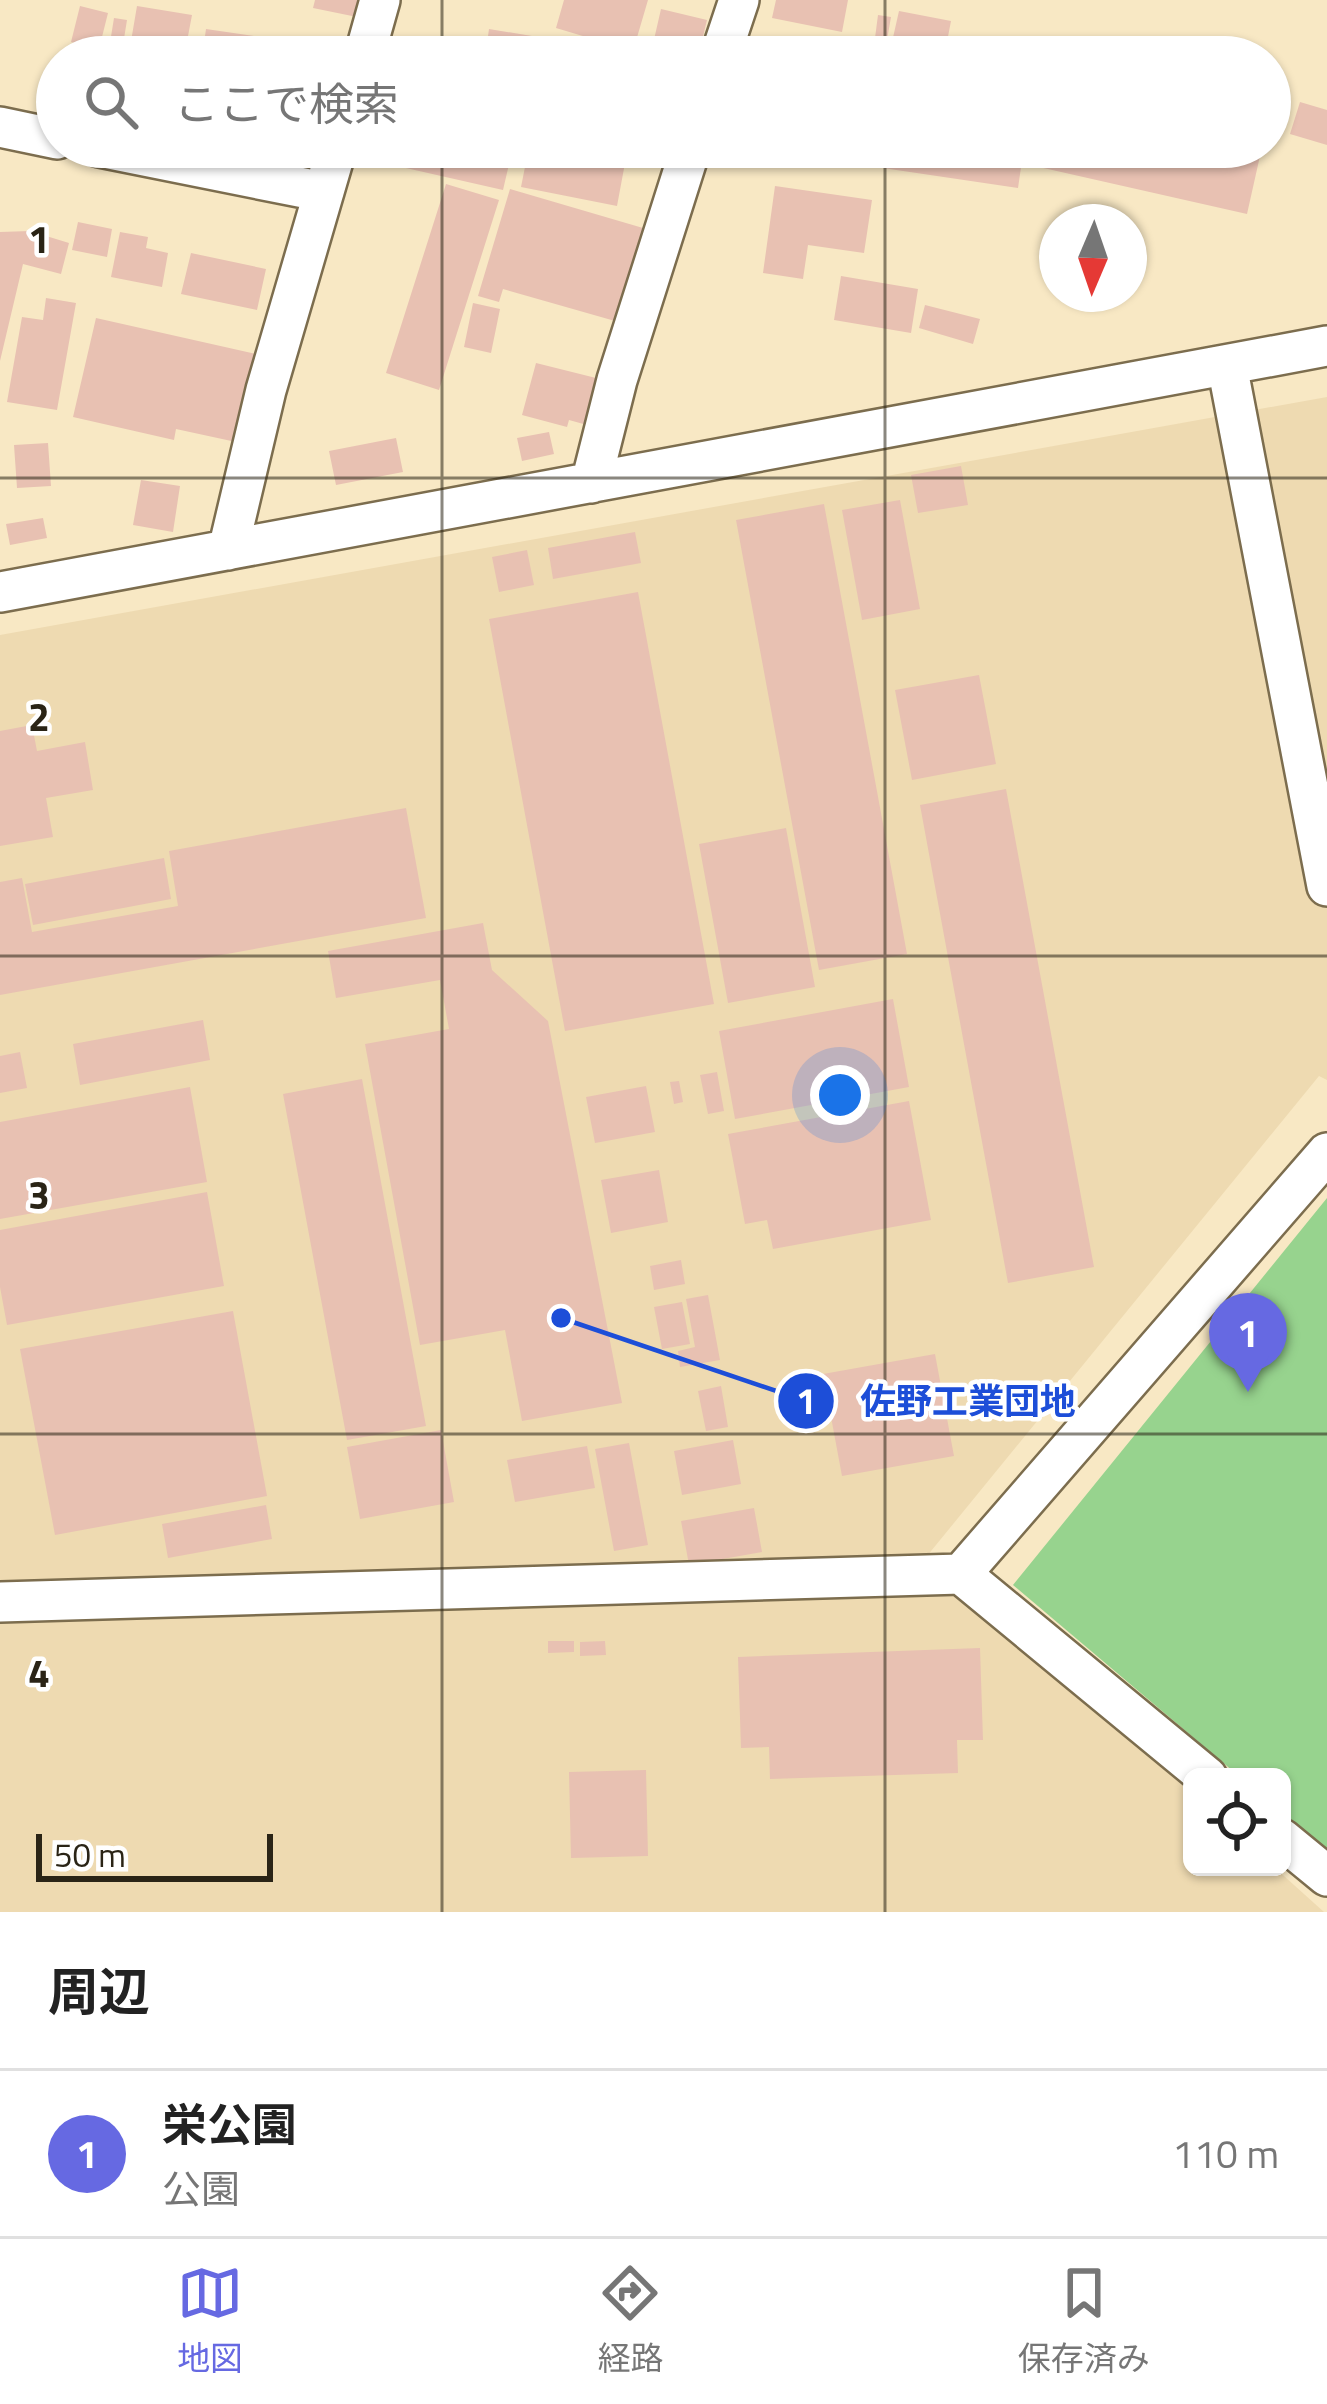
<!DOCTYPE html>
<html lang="ja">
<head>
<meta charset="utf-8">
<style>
	:root { --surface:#fff; --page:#f2f2f2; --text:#222; --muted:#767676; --line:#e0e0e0; --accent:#6669e2 }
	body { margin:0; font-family:"Titillium Web","Noto Sans JP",sans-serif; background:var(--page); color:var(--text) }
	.controls { position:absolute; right:36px; bottom:36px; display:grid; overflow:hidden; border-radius:18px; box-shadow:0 3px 9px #0004 }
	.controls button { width:108px; height:108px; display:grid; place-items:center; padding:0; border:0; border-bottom:3px solid var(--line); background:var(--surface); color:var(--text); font:60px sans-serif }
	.compass { position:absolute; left:1039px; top:204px; width:108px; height:108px; border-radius:50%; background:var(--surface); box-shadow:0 3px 9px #0004; rotate:182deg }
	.scale { position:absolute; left:36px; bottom:30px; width:237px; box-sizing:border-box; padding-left:12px; border:6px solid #2a2416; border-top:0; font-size:33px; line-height:42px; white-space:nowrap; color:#2a2416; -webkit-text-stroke:9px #fff; paint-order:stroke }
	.you { position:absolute; left:840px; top:1095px; width:42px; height:42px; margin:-30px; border:9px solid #fff; border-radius:50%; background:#1a73e8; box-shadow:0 0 0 18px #1a73e833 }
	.badge { display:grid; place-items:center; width:78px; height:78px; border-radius:50%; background:var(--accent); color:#fff; font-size:39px; font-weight:700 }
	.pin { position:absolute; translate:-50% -99px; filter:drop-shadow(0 3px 6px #0008) }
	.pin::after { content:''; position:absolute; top:63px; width:42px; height:36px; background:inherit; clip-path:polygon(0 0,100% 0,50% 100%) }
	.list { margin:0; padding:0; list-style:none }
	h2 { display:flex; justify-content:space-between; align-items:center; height:156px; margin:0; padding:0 48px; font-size:51px }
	h2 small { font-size:39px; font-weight:400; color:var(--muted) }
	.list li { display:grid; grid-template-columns:78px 1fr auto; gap:36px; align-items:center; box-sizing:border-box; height:168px; padding:0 48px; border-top:3px solid var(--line) }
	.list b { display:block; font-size:45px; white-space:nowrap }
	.list p { margin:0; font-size:39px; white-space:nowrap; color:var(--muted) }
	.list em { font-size:39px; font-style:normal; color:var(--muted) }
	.icon { flex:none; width:66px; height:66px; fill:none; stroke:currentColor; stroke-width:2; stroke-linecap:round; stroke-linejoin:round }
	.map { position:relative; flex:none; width:1327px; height:1912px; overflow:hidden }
	.search { position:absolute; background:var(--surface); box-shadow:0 3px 9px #0004; left:36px; right:36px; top:36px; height:132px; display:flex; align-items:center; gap:30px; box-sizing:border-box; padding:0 42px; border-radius:66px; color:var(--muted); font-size:45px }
	.sheet { height:324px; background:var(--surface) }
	nav { display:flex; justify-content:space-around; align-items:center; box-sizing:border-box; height:168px; border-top:3px solid var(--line); background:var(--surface); font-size:33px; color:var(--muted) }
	nav a { display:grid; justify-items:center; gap:6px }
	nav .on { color:var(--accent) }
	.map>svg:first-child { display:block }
	.built { fill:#eedab1 }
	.green { fill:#97d38e }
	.building { fill:#e8c1b2 }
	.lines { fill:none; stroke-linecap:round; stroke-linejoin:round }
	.minor-casing { stroke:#7c6d4e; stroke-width:44 }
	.minor { stroke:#fff; stroke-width:39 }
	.grid { fill:none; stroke:#2a2416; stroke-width:3; stroke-opacity:0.55 }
	.grid-label { font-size:39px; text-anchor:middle; font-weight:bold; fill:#2a2416; stroke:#fff; stroke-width:9; stroke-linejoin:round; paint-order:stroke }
	.leader { fill:none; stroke:#1d4ed8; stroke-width:4.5 }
	.callout-dot { fill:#1d4ed8; stroke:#fff; stroke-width:4.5 }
	.mark-label { font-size:36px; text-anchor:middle; font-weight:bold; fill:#fff }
	.callout-label { font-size:36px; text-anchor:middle; font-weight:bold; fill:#1d4ed8; stroke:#fff; stroke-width:9; stroke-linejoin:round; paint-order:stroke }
</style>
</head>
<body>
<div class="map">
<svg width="1327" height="1912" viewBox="0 0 1327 1912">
	<rect width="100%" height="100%" fill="#f8e8c4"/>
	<path class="built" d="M1327 397V1080L1319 1076 927 1556 1192 1794V1867H1274L1324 1912H0V635Z"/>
	<path class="green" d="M1327 1198V1850L1282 1812V1777H1240L1013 1585Z"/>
	<path class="building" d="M315 0H361L357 17 313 8Z
		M564 0H648L633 51 556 28Z
		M776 0H848L842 32 772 18Z
		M80 6 108 13 99 49 71 42Z
		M137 6 192 15 184 57 129 53Z
		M661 9 707 20 698 57H650Z
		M899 11 951 21 945 52 892 42Z
		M878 15 891 17 887 40 875 38Z
		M114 18 127 20 122 51 109 49Z
		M206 29 254 36 251 57H202Z
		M489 29 538 37 535 57H485Z
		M275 41 316 47 314 57H272Z
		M550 41 621 55 620 57H547Z
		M1300 102 1327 110V145L1290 134Z
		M401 147H513L503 190 397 166Z
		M529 147H628L617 206 521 187Z
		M790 147H864L862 160Z
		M879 147H1024L1018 188 876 167Z
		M1044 147H1262L1247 214 1039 167Z
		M446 184 499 200 439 390 386 373Z
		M775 186 872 200 864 253 808 245 803 279 763 273Z
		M510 189 643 228 615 321 503 289 499 302 478 296Z
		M78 222 112 229 107 257 72 250Z
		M30 231 69 243 61 274 23 264 0 361V232Z
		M120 232 148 237 146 248 168 253 162 287 111 277Z
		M191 253 266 269 257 310 181 294Z
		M841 276 918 289 911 333 834 320Z
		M46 298 76 303 57 410 7 402 22 317 43 320Z
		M473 303 500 309 491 353 464 347Z
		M925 305 980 319 973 344 919 328Z
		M96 318 256 354 236 442 176 429 174 440 73 417Z
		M536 363 600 379 587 425 569 420 567 427 522 415Z
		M549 432 554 454 522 461 517 438Z
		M396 438 403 472 336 485 329 451Z
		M48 443 51 486 17 488 14 445Z
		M961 466 968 505 918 513 911 475Z
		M141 480 180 486 173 532 133 525Z
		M900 500 920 609 862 620 842 510Z
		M824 504 907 954 819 970 736 520Z
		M43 518 47 538 10 545 6 524Z
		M635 532 641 563 553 579 548 548Z
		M527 550 534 585 499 592 492 557Z
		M638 592 714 1004 565 1031 489 619Z
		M979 675 996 764 912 780 895 690Z
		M32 725 37 751 85 742 93 790 46 798 53 837 0 846V731Z
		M1006 789 1094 1267 1008 1283 920 805Z
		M406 808 426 918 0 995V882L22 878 32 932 178 906 169 851Z
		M786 828 815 987 728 1003 699 844Z
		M164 858 171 899 33 925 25 884Z
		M483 923 492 970 548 1021 622 1403 522 1421 505 1330 420 1345 365 1044 449 1029 440 980 336 998 328 951Z
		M893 999 909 1087 735 1119 719 1031Z
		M203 1020 210 1060 80 1085 73 1044Z
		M20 1052 27 1088 0 1093V1056Z
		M717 1072 724 1111 708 1114 700 1075Z
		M362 1079 426 1426 347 1440 283 1094Z
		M679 1081 683 1102 674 1104 670 1082Z
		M646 1086 655 1132 595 1143 586 1097Z
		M190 1087 207 1182 0 1219V1122Z
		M909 1101 931 1220 773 1249 767 1220 745 1224 728 1134Z
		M659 1170 668 1222 611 1233 601 1180Z
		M207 1192 224 1286 7 1325 0 1287V1230Z
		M681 1260 685 1284 654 1290 650 1266Z
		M708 1295 720 1360 680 1367 678 1351 695 1347 686 1299Z
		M682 1302 690 1344 662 1349 654 1307Z
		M233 1311 267 1496 55 1535 20 1349Z
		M935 1354 954 1456 842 1476 823 1374Z
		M721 1386 728 1427 706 1431 698 1391Z
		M441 1430 454 1502 360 1519 347 1447Z
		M733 1440 741 1484 682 1495 674 1451Z
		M629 1443 648 1545 614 1551 595 1449Z
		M587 1446 595 1488 515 1502 507 1460Z
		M266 1505 272 1539 168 1558 162 1524Z
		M754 1508 762 1552 689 1565 681 1521Z
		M548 1641H574V1652L548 1653Z
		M605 1641 606 1655 580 1656V1642Z
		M980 1648 983 1740H957L958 1773 770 1779 769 1747 741 1748 738 1657Z
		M646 1770 648 1856 571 1858 569 1772Z"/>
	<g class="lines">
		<defs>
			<path id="minor" d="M364 57 380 0
				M720 57 739 0
				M0 127 57 139
				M99 147 324 192
				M1227 365 1327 886
				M591 483 617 380 691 147
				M228 550 266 390 337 147
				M0 592 1327 346
				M961 1574 1207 1777
				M0 1602 961 1574 1327 1153
				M1282 1839 1327 1876"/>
		</defs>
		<use href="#minor" class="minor-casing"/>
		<use href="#minor" class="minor"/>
	</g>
	<path class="grid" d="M442 0V57M885 0V57M442 147V1912M885 147V1912M0 478H1327M0 956H1327M0 1434H1327"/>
	<g class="grid-label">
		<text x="39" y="253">1</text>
		<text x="39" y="731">2</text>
		<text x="39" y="1209">3</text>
		<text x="39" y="1687">4</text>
	</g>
	<path class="leader" d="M561 1318L806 1401"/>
	<g class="callout-dot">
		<circle cx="561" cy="1318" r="12"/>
		<circle cx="806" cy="1401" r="30"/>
	</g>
	<g class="mark-label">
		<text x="806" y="1414">1</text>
	</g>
	<g class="callout-label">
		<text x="968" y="1414">佐野工業団地</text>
	</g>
</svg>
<div class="controls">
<button><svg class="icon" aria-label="locate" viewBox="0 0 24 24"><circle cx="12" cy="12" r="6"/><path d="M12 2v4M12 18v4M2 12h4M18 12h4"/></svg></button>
</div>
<svg class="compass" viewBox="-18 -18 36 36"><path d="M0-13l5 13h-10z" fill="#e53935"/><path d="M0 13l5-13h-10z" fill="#767676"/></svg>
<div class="scale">50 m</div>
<div class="you"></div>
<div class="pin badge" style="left:1248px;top:1392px">1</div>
<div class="search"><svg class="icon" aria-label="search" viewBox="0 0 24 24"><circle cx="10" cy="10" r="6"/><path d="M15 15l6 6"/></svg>ここで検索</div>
</div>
<section class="sheet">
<h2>周辺<small></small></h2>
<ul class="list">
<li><span class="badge">1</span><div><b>栄公園</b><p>公園</p></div><em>110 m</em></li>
</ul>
</section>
<nav>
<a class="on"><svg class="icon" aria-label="map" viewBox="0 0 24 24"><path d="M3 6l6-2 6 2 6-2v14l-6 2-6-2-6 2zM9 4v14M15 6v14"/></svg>地図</a>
<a><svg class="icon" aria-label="directions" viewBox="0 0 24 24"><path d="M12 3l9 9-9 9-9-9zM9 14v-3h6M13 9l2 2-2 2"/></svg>経路</a>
<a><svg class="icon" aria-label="saved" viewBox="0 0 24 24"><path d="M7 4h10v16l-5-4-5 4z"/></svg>保存済み</a>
</nav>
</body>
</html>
